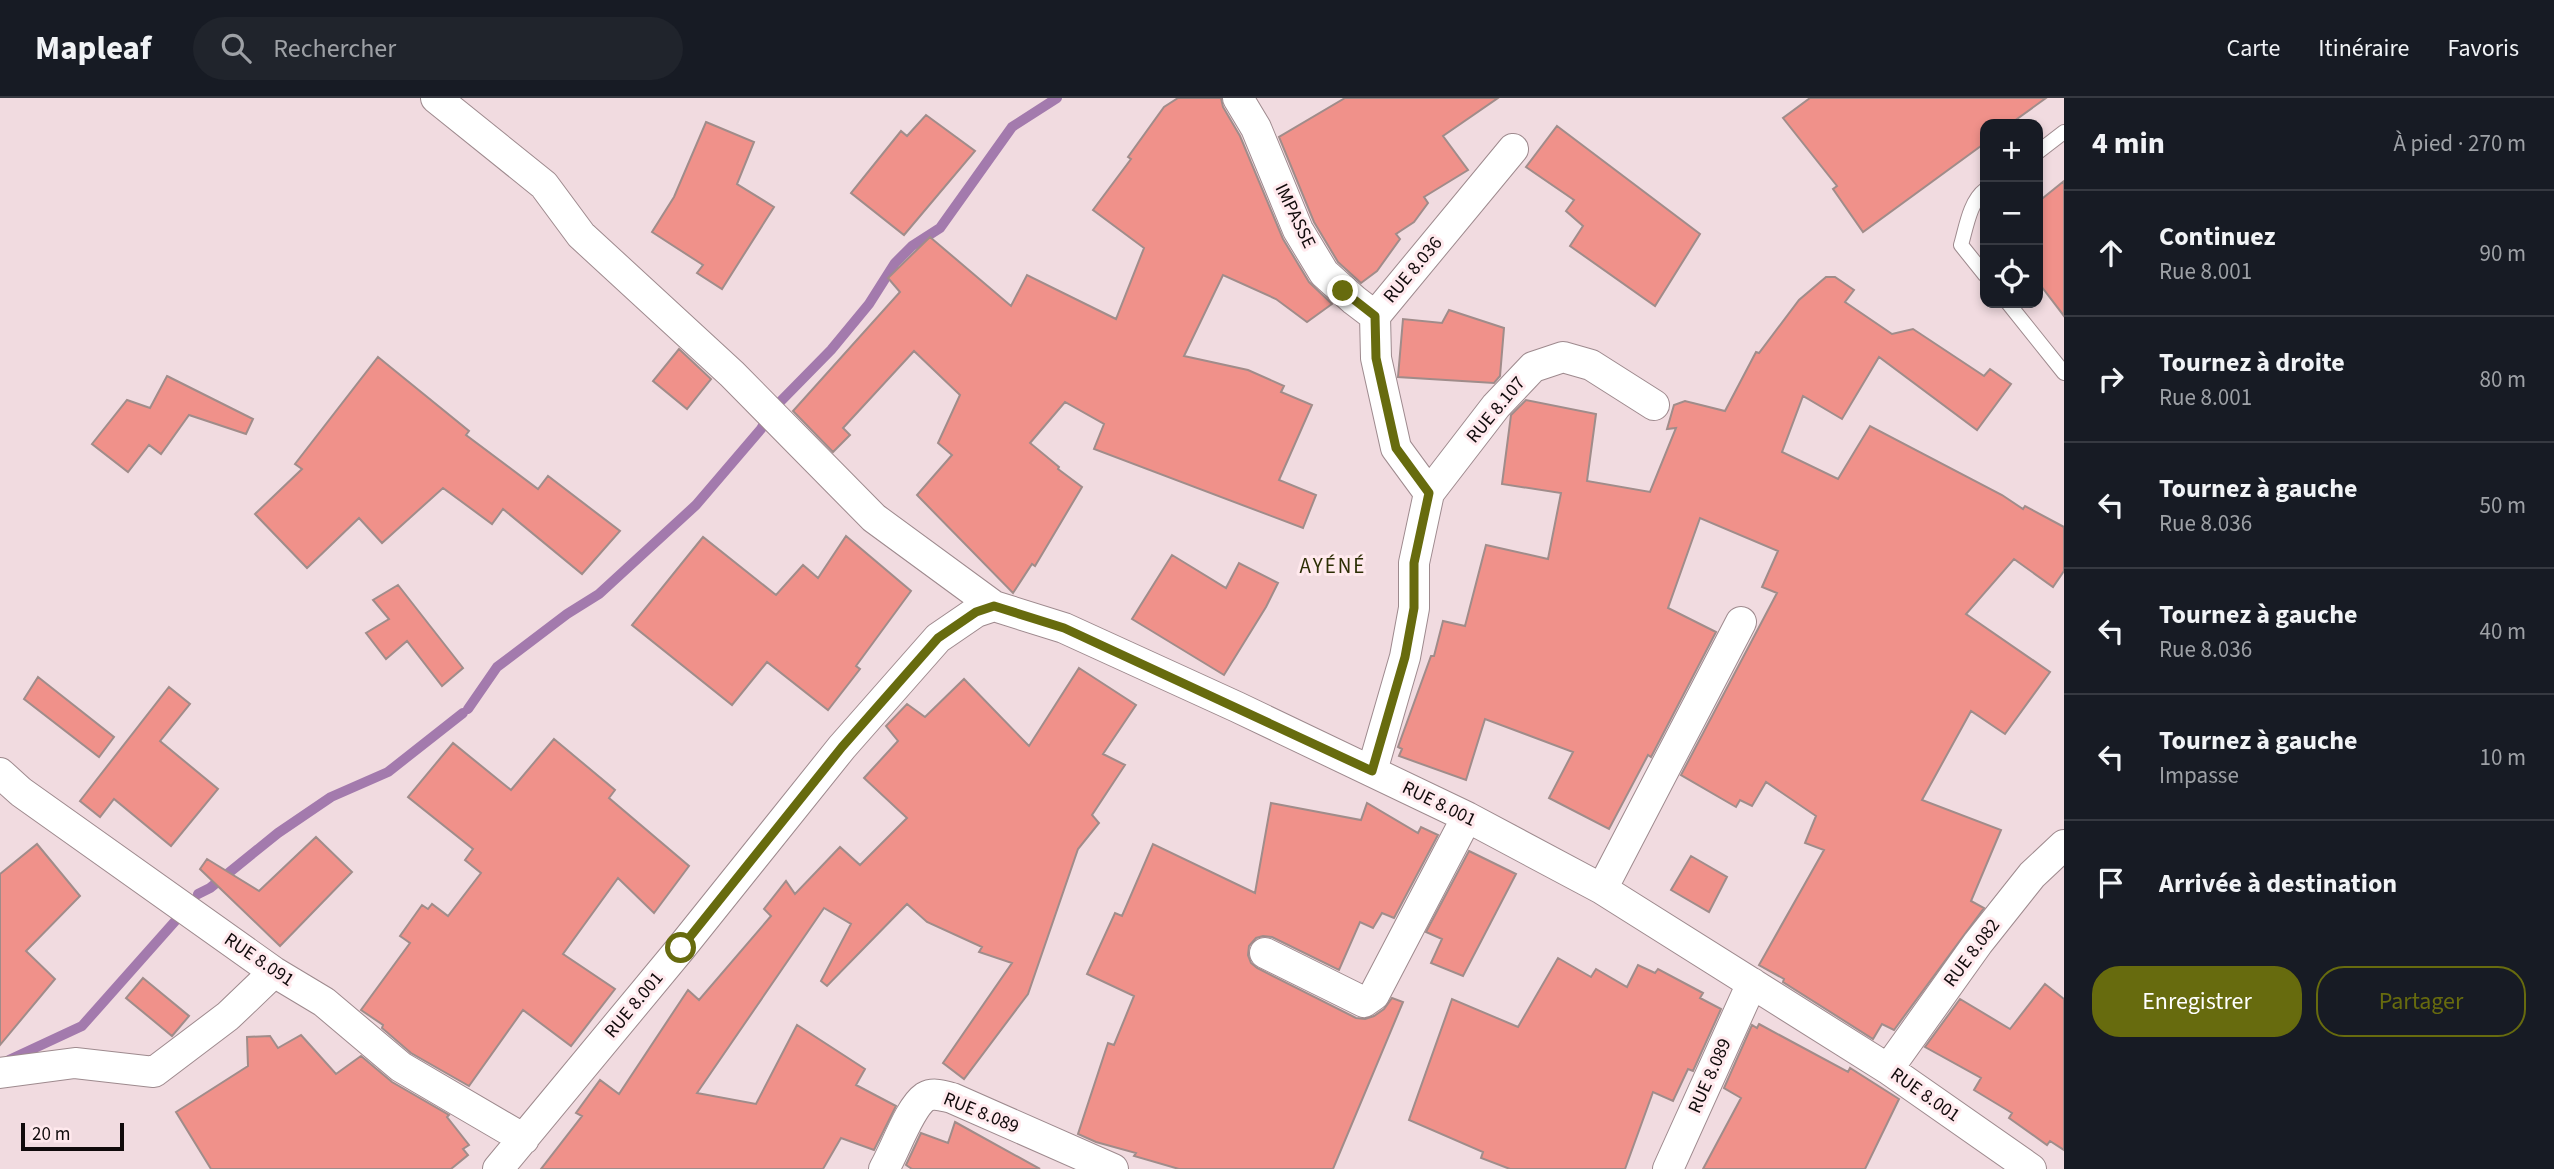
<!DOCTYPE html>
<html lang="fr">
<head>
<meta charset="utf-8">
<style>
	:root { --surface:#171b24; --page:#20242c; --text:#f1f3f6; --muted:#9ea1a6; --line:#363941; --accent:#676b0e }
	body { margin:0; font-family:"Source Sans 3",sans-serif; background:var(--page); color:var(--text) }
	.controls { position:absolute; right:21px; top:21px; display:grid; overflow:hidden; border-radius:14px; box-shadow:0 4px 10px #0003 }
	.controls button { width:63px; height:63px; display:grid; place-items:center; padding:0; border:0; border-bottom:2px solid var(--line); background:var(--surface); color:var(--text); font:35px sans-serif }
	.scale { position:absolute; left:21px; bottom:18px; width:103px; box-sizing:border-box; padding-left:7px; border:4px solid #100a0b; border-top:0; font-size:19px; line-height:24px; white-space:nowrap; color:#100a0b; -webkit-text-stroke:5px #ffe9ed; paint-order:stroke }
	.stop { position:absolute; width:21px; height:21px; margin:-16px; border:5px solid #676b0e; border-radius:50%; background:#fff }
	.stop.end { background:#676b0e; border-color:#fff; box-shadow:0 2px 7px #0008 }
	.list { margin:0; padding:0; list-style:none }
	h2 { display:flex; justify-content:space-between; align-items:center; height:91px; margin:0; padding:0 28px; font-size:30px }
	h2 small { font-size:23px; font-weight:400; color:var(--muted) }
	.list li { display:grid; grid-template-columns:46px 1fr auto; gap:21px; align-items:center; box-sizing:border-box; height:126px; padding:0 28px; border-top:2px solid var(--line) }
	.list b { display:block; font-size:26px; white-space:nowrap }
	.list p { margin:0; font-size:23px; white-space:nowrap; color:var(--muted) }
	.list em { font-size:23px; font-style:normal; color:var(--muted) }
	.actions { display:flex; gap:14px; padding:21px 28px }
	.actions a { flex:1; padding:16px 0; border:2px solid var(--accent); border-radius:28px; text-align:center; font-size:24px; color:var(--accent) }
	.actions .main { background:var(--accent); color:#fff }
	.icon { flex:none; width:38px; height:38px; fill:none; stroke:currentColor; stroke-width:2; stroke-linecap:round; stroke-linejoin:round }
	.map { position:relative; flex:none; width:2064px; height:1071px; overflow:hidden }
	header { display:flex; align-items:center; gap:42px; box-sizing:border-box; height:98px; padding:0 35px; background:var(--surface); border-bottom:2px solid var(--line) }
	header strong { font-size:33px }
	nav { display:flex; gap:38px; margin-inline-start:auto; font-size:24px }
	.search { width:490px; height:63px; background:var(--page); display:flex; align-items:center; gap:18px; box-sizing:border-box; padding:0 24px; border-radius:38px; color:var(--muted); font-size:26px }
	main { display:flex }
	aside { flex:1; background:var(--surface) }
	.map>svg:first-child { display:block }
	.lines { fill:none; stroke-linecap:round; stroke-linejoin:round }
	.stream { stroke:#a37aad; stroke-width:10 }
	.building { fill:#f0918a; stroke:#a08c8a; stroke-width:2 }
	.lane-casing { stroke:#9e8a8e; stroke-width:16 }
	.street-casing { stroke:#9e8a8e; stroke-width:32 }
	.lane { stroke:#fff; stroke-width:14 }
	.street { stroke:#fff; stroke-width:30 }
	.route { stroke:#676b0e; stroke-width:9 }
	.labels { text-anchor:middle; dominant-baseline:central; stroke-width:6; stroke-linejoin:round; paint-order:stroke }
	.street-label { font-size:19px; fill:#100a0b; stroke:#ffe9ed }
	.neighbourhood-label { font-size:21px; letter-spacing:2px; fill:#2c2e04; stroke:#ffe9ed }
</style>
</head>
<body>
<header>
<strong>Mapleaf</strong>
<div class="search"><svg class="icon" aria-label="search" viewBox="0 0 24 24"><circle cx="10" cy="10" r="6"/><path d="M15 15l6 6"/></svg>Rechercher</div>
<nav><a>Carte</a><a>Itinéraire</a><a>Favoris</a></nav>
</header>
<main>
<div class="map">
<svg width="2064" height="1071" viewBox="0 0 2064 1071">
	<rect width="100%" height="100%" fill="#f1dbe0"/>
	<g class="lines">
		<path class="stream" d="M776 308 831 252 869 206 895 165 912 148 940 130 1012 29 1057 0
			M468 611 497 569 567 516 599 496 696 407 761 331 769 317
			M198 796 210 790 278 735 331 699 388 674 463 615
			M9 962 82 928 185 812"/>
	</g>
	<path class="building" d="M1178 0H1221L1223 9 1240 38 1283 141 1309 184 1332 206 1307 224 1276 201 1223 177 1184 258 1248 272 1284 288 1281 294 1312 307 1279 382 1316 397 1303 430 1094 351 1104 326 1065 304 1030 345 1059 369 1058 371 1082 389 1035 468 1032 466 1013 495 917 397 952 357 938 345 960 297 914 253 843 330 850 337 833 354 793 313 900 194 888 180 930 139 1011 208 1027 177 1116 221 1144 150 1093 112 1131 61 1128 59 1164 9Z
		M1345 0H1498L1443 38 1468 72 1424 99 1428 105 1414 124 1396 136 1400 141 1377 173 1361 185 1338 164 1314 124 1279 39Z
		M1810 0H2046L2010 26H1985V45L1863 134 1833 91 1837 88 1783 20Z
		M926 17 975 53 904 137 851 95 901 33 907 38Z
		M706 24 754 44 737 86 774 109 722 191 697 175 703 167 652 134 674 99Z
		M1557 28 1700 136 1655 208 1570 148 1583 128 1566 113 1574 102 1526 69Z
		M2064 83V218L2038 184V104Z
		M1826 179H1835L1854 192 1845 204 1892 236 1913 231 1984 278 1990 271 2011 286 1977 332 1879 259 1842 321 1803 298 1782 354 1838 381 1870 328 2002 397 2023 411 2025 408 2064 429V473L2053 489 2014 461 1966 516 2050 574 2005 636 1971 613 1922 702 2001 732 1971 803 1984 810 1894 932 1882 926 1873 941 1783 884 1784 881 1759 867 1824 752 1805 745 1816 718 1766 684 1752 708 1740 702 1736 709 1681 677 1777 495 1762 489 1778 453 1700 420 1668 510 1716 534 1651 659 1648 657 1609 731 1549 700 1573 654 1485 621 1466 682 1399 658 1402 651 1398 649 1431 558H1434L1443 523 1465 528 1486 447 1548 461 1561 395 1502 386 1511 317 1526 302 1596 316 1587 383 1650 394 1676 330 1667 331 1674 307 1685 303 1725 313 1756 254 1759 255 1799 202Z
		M1449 212 1504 230 1500 278 1494 285 1398 279 1403 221 1442 225Z
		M679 251 711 281 687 311 653 283Z
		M378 259 469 333 466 337 538 391 548 378 620 433 582 476 503 411 492 426 443 390 382 445 359 420 307 470 255 416 302 371 295 366Z
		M167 278 253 321 246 336 189 317 161 356 149 347 128 374 92 346 127 302 150 310Z
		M846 438 911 493 856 568 860 571 828 612 767 564 732 607 632 527 703 439 776 497 803 467 818 480Z
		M1172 457 1226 490 1239 465 1278 485 1266 509 1224 577 1132 521Z
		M398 487 463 570 442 588 407 543 386 561 366 535 389 521 373 502Z
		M1079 570 1136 607 1103 656 1125 667 1092 717 1099 725 1078 751 1028 896 964 981 943 965 1012 865 979 854 982 849 927 824 907 806 827 888 821 883 851 826 824 810 697 995 756 1006 797 927 865 971 856 987 896 1008 874 1052 841 1040 823 1071H541L582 1018 576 1015 600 982 619 996 688 892 699 902 771 818 764 811 786 783 795 796 840 749 860 767 907 720 864 680 898 643 886 628 907 606 925 619 964 581 1029 648Z
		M38 579 114 639 99 659 24 601Z
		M169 589 190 606 160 643 218 691 171 748 114 701 100 719 80 703Z
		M554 641 615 692 609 700 689 768 654 815 618 780 563 856 615 891 571 948 523 912 469 988 411 955 382 930 383 927 361 912 410 845 400 838 422 807 428 811 432 806 448 818 481 775 465 762 473 751 408 699 453 645 511 692Z
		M1271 705 1361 722 1367 705 1418 735 1421 729 1438 737 1394 820 1382 815 1373 830 1360 824 1339 872 1272 839 1263 838 1256 840 1249 848 1248 857 1251 865 1257 870 1356 920 1365 921 1374 918 1384 911 1392 900 1403 904 1333 1071H1179L1134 1058 1136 1055 1096 1044 1078 1036 1108 945 1114 947 1134 898 1087 876 1115 815 1122 818 1153 746 1255 795Z
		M316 739 352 774 280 848 200 771 207 761 259 793Z
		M37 746 80 798 26 853 55 881 0 947V776Z
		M1469 753 1516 776 1463 878 1431 865 1442 841 1426 834Z
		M1691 758 1727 779 1709 814 1671 792Z
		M1558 860 1591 879 1596 871 1627 889 1638 867 1655 875 1658 871 1703 895 1700 900 1721 911 1693 973 1688 971 1673 1003 1653 994 1625 1071H1510L1481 1060 1483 1054 1409 1022 1452 901 1518 929Z
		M143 880 189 918 172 938 126 900Z
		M2045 886 2064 901V1052L2050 1043 2047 1047 2009 1020 2012 1015 1974 992 1981 980 1925 949 1960 901 2010 931Z
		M1759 926 1848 974 1850 970 1899 1001 1865 1071H1703L1741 1000 1724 990 1752 927 1757 930Z
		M301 937 336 976 361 958 392 984 449 1017 447 1019 469 1047 463 1051 468 1057 451 1071H211L176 1014 248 968 247 939 270 938 278 950Z
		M955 1024 1040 1071H912L906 1067 921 1035 948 1045Z"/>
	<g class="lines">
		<defs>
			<path id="lane" d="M2038 54 2064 34
				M1985 92C1970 103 1966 130 1961 147L1985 177
				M2008 205 2064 275"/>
			<path id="street" d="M436 0 544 87 581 137 732 276 874 420 994 508
				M1238 0 1256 30 1298 132 1324 175 1354 202 1375 218
				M1429 395 1496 308 1533 269 1563 259 1591 267 1654 307
				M1372 673 1405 559 1414 510V465L1429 395 1396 350 1376 260 1375 218 1513 51
				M0 675 21 694 274 874 324 904 401 969 524 1041
				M1602 791 1741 524
				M1265 855 1364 904 1374 897 1467 719
				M1888 971 1978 845 2032 777 2064 747
				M0 975 75 965 154 974 228 918 274 874
				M498 1071 681 850 842 649 938 540 976 514 994 508 1064 530 1237 609 1467 719 1602 791 1888 971 2031 1071
				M884 1071C895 1053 909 1010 925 999 934 994 943 998 952 1000L1113 1071
				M1668 1071 1752 885"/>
		</defs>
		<use href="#lane" class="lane-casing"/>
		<use href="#street" class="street-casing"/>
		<use href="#lane" class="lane"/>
		<use href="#street" class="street"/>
	</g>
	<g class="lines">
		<path class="route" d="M681 850 842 649 938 540 976 514 994 508 1064 530 1372 673 1405 559 1414 510V465L1429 395 1396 350 1376 260 1375 218 1343 193"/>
	</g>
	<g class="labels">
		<g class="street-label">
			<text transform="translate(1295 118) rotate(64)">IMPASSE</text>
			<text transform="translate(1413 172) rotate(-50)">RUE 8.036</text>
			<text transform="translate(1496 312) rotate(-50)">RUE 8.107</text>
			<text transform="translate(1439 706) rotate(26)">RUE 8.001</text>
			<text transform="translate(1972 855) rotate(-53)">RUE 8.082</text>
			<text transform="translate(259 862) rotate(34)">RUE 8.091</text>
			<text transform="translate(634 907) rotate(-50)">RUE 8.001</text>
			<text transform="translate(1710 978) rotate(-66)">RUE 8.089</text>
			<text transform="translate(1925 997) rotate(35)">RUE 8.001</text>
			<text transform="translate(981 1015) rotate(22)">RUE 8.089</text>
		</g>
		<g class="neighbourhood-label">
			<text x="1333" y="468">AYÉNÉ</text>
		</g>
	</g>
</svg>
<div class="controls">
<button>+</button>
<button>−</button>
<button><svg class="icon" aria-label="locate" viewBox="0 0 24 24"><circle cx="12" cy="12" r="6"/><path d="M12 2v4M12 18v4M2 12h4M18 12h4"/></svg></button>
</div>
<div class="scale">20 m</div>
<div class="stop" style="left:681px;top:850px"></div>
<div class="stop end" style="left:1343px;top:193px"></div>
</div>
<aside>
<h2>4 min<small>À pied · 270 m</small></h2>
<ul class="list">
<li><svg class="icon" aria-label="ahead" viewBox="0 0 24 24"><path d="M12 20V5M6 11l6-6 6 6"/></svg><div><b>Continuez</b><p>Rue 8.001</p></div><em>90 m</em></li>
<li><svg class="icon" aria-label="right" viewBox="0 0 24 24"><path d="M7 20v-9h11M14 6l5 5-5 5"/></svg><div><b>Tournez à droite</b><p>Rue 8.001</p></div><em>80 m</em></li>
<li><svg class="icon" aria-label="left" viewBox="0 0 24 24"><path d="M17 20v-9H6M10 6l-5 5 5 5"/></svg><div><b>Tournez à gauche</b><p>Rue 8.036</p></div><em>50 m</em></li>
<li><svg class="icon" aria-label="left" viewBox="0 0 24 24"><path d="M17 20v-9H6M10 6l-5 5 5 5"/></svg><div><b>Tournez à gauche</b><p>Rue 8.036</p></div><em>40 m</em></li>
<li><svg class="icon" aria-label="left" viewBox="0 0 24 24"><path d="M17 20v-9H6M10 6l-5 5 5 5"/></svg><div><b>Tournez à gauche</b><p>Impasse</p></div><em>10 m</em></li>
<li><svg class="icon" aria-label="arrive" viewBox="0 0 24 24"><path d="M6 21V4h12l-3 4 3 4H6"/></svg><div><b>Arrivée à destination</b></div></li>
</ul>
<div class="actions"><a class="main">Enregistrer</a><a>Partager</a></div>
</aside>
</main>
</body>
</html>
